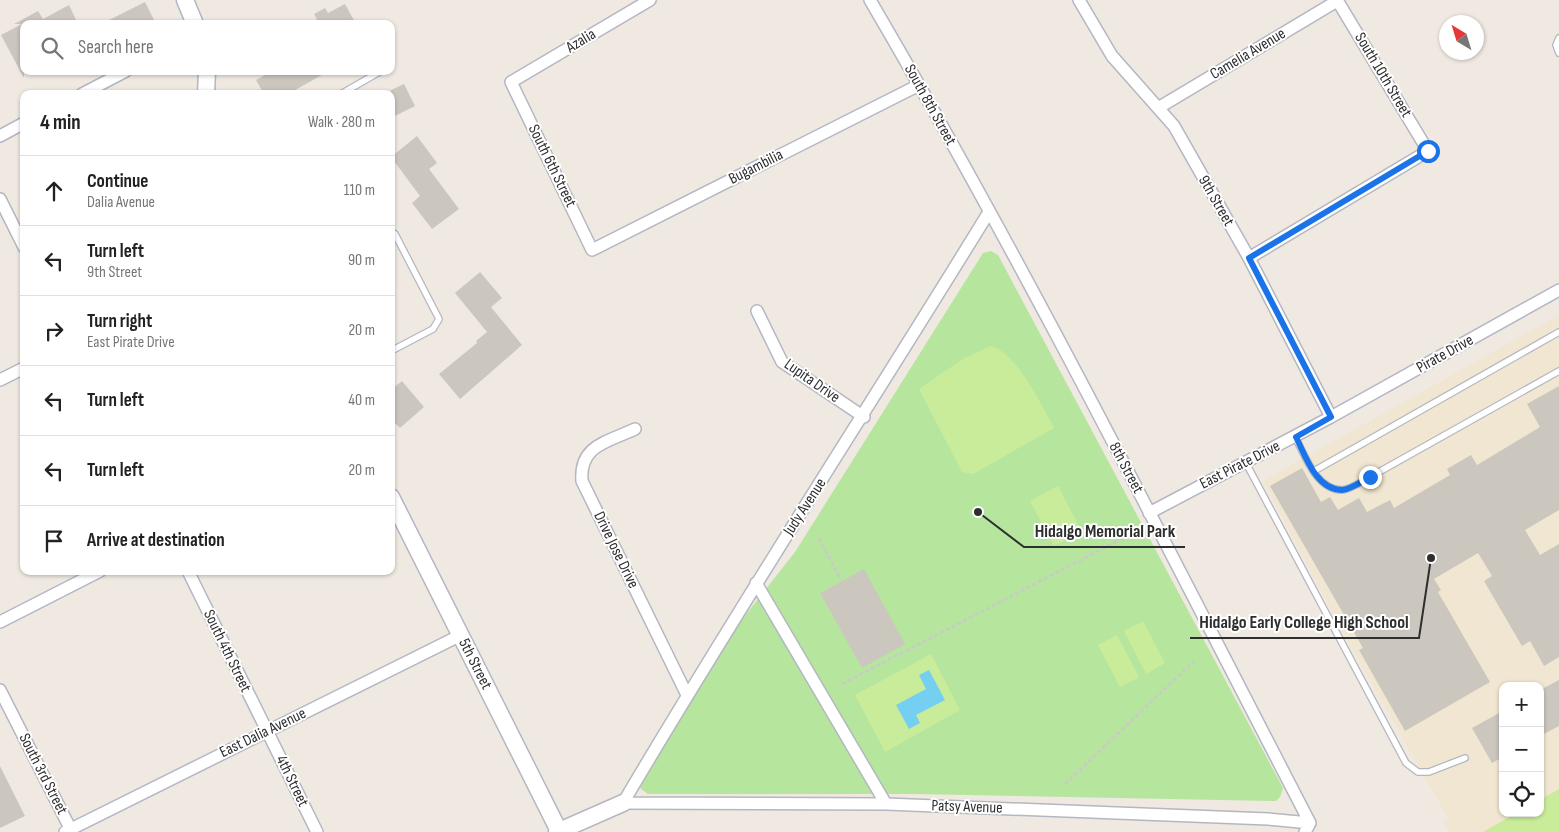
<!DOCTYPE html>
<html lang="en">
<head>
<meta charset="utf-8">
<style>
	:root { --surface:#fff; --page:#f2f2f2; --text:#222; --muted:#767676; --line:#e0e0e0 }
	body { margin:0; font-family:"Sofia Sans Condensed",sans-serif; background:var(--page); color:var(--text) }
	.controls { position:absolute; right:15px; bottom:15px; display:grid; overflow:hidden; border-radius:10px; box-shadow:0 1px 4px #0004 }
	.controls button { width:45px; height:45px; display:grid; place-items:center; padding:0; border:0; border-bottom:1px solid var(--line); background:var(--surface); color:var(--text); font:25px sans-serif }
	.compass { position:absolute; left:1439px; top:15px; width:45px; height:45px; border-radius:50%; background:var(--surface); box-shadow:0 1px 4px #0004; rotate:322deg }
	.stop { position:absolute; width:15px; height:15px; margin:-11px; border:4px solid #1a73e8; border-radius:50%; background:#fff }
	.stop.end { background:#1a73e8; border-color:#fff; box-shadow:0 1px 5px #0008 }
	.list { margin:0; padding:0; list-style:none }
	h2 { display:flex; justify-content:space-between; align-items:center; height:65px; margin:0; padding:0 20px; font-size:21px }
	h2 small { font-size:16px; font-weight:400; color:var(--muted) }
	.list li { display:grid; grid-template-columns:32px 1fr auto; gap:15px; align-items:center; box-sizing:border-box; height:70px; padding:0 20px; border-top:1px solid var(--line) }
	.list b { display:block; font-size:19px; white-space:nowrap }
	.list p { margin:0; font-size:16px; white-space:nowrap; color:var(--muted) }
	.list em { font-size:16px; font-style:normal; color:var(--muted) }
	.icon { flex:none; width:28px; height:28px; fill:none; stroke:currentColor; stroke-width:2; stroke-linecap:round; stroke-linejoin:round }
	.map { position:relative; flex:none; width:1559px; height:832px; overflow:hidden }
	.search { position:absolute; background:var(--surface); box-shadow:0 1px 4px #0004; left:20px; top:20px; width:375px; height:55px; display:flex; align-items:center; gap:12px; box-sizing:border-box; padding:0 18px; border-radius:10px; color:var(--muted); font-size:19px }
	.panel { position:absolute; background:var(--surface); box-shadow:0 1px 4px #0004; left:20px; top:90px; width:375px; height:485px; border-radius:10px }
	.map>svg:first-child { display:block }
	.education { fill:#f0e6d1; fill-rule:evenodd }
	.green { fill:#b6e59e }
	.pitch { fill:#c9ec9a }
	.water { fill:#75cff0 }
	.building { fill:#cbc7bf }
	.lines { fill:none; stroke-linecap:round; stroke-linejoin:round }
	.lane-casing { stroke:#b4b7c1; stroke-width:8 }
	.street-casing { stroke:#b4b7c1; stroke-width:14 }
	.secondary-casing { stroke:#b4b7c1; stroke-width:19 }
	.path { stroke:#c9c9c9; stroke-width:2.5; stroke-dasharray:4 2.5; stroke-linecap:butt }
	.lane { stroke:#fff; stroke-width:5.5 }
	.street { stroke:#fff; stroke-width:11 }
	.secondary { stroke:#fff; stroke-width:16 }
	.route { stroke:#1a73e8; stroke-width:6 }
	.labels { text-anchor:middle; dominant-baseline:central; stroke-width:4; stroke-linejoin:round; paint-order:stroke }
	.street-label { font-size:16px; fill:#2e2e2e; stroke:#fff }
	.leader { fill:none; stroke:#2e2e2e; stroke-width:2 }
	.callout-dot { fill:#2e2e2e; stroke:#fff; stroke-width:2 }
	.callout-label { font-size:18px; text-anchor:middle; font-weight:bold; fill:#2e2e2e; stroke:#fff; stroke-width:4; stroke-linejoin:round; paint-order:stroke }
</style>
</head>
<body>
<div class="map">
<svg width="1559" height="832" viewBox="0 0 1559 832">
	<rect width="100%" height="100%" fill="#efe9e1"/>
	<path class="education" d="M1559 315V832H1449L1443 821 1448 818 1344 635 1263 481ZM1503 686H1540V813H1503Z"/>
	<path class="green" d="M991 251 998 255 1283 788 1280 797 1276 801 915 794H648L641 789 640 785 740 622 795 552 983 253Z"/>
	<path class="pitch" d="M990 346C1016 351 1042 406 1054 428L973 474 962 472 919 389 963 359Z
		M1058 486 1082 532 1054 546 1030 501Z
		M1143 621 1165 663 1146 674 1124 631Z
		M1117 635 1139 677 1120 687 1098 645Z
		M931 654 960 710 885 752 855 695Z
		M1559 789V832H1483L1516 813H1540V800Z"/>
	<path class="water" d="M929 670 945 700 916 715 920 723 909 729 896 705 926 689 919 675Z"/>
	<path class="building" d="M145 2 156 24H101Z
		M345 4 356 24H308L317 19 314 14 325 8 328 13Z
		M69 5 78 24H24V78L1 35 22 24H14L38 11 43 19Z
		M272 71H329L288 94H264L256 80Z
		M404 84 415 106 391 118V90Z
		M417 136 437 163 429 169 459 209 432 229 412 203 420 196 391 157Z
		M480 272 502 298 491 307 522 345 460 399 439 374 477 343 476 341 487 332 455 293Z
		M402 381 424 407 400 428 391 419V390Z
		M1559 386V510L1525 530 1540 555 1559 544V657L1544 666 1530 641 1522 646 1484 581 1492 576 1478 553 1434 579 1441 590 1438 592 1490 682 1405 731 1359 650 1363 648 1270 486 1302 468 1321 502 1330 497 1338 510 1359 498 1367 512 1390 500 1394 508 1450 475 1447 469 1471 455 1477 465 1540 427 1527 404Z
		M864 569 905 644 862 668 820 593Z
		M1559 680V726L1540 736V690Z
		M1503 711V757L1492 763 1472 728Z
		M0 766 25 816 0 828Z"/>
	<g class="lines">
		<defs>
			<path id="lane" d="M1559 38 1556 45 1559 53
				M341 94 381 71
				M391 231 395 234 439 319 433 329 391 351
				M1295 437C1305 455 1316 490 1342 490 1352 489 1362 481 1370 477L1559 371
				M1246 463 1406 763 1418 772H1429L1465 758
				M1314 471 1559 332"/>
			<path id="street" d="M650 0 511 82 592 250 919 85
				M870 0C1027 268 1167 547 1310 823L1305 832
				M1079 0 1112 56 1174 126 1249 258 1331 417
				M82 94 126 71
				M1158 108 1337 1
				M0 136 24 123
				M0 199 24 247
				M1249 258 1428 151 1337 0
				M757 311 782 362 864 417
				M0 380 24 368
				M635 429C608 442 579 445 582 481L687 695
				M1149 513 1331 417 1559 290
				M188 571 317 832
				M756 583 886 804
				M0 622 100 571
				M0 690 72 832
				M623 803C741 603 868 409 989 212
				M623 803 886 804 1268 819 1310 823
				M65 832 461 635"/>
			<path id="secondary" d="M185 0 195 24
				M206 94 207 71
				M391 497 559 831
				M557 832 623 803"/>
		</defs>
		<use href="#lane" class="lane-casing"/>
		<use href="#street" class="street-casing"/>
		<use href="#secondary" class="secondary-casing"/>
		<path class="path" d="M819 539 841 580
			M842 684 1127 536
			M1065 784 1194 661"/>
		<use href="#lane" class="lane"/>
		<use href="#street" class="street"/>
		<use href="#secondary" class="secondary"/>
	</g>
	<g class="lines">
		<path class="route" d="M1370 477C1362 481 1352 489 1342 490 1316 490 1305 455 1296 437L1331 417 1249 258 1428 151"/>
	</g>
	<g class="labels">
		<g class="street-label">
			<text transform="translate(581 41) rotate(-31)">Azalia</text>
			<text transform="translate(1248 54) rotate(-31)">Camelia Avenue</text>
			<text transform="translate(1383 75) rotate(59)">South 10th Street</text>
			<text transform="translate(930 105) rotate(61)">South 8th Street</text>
			<text transform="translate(552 166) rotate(64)">South 6th Street</text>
			<text transform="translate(756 167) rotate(-27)">Bugambilia</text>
			<text transform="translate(1216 201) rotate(60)">9th Street</text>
			<text transform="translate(1445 354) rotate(-29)">Pirate Drive</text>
			<text transform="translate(812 381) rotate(35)">Lupita Drive</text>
			<text transform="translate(1240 465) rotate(-27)">East Pirate Drive</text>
			<text transform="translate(1126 468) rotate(62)">8th Street</text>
			<text transform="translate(805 507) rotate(-57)">Judy Avenue</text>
			<text transform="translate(616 550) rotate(64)">Drive Jose Drive</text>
			<text transform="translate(227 651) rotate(64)">South 4th Street</text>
			<text transform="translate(475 664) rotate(63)">5th Street</text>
			<text transform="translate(263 733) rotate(-26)">East Dalia Avenue</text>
			<text transform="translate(43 774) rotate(63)">South 3rd Street</text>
			<text transform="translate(292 781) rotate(64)">4th Street</text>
			<text transform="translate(967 807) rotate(2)">Patsy Avenue</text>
		</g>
	</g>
	<path class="leader" d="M978 512L1024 547H1185M1431 558L1419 638H1190"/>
	<g class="callout-dot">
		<circle cx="978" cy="512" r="5"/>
		<circle cx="1431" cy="558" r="5"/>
	</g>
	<g class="callout-label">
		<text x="1105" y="537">Hidalgo Memorial Park</text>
		<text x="1304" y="628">Hidalgo Early College High School</text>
	</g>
</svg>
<div class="controls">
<button>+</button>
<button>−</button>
<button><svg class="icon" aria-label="locate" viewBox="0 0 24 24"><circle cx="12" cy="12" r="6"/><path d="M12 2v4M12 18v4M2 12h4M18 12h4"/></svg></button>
</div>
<svg class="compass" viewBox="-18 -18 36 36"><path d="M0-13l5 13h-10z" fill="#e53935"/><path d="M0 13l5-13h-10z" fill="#767676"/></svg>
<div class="stop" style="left:1428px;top:151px"></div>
<div class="stop end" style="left:1370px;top:477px"></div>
<div class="search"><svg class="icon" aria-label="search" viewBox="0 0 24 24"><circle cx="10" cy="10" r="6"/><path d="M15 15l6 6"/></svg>Search here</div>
<section class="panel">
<h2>4 min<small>Walk · 280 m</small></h2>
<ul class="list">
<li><svg class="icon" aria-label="ahead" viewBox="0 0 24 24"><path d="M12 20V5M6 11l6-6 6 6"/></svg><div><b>Continue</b><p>Dalia Avenue</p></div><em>110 m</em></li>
<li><svg class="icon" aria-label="left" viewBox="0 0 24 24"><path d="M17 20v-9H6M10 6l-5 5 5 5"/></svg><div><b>Turn left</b><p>9th Street</p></div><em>90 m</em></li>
<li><svg class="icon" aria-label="right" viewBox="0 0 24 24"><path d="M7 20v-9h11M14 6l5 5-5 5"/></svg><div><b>Turn right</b><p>East Pirate Drive</p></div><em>20 m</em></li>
<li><svg class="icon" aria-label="left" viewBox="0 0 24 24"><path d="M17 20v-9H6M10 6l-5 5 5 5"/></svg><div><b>Turn left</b></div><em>40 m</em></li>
<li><svg class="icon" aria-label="left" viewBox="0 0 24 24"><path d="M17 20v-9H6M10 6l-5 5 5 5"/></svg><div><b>Turn left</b></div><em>20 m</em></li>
<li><svg class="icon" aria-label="arrive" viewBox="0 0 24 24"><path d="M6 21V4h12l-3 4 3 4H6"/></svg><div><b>Arrive at destination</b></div></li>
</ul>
</section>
</div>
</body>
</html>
